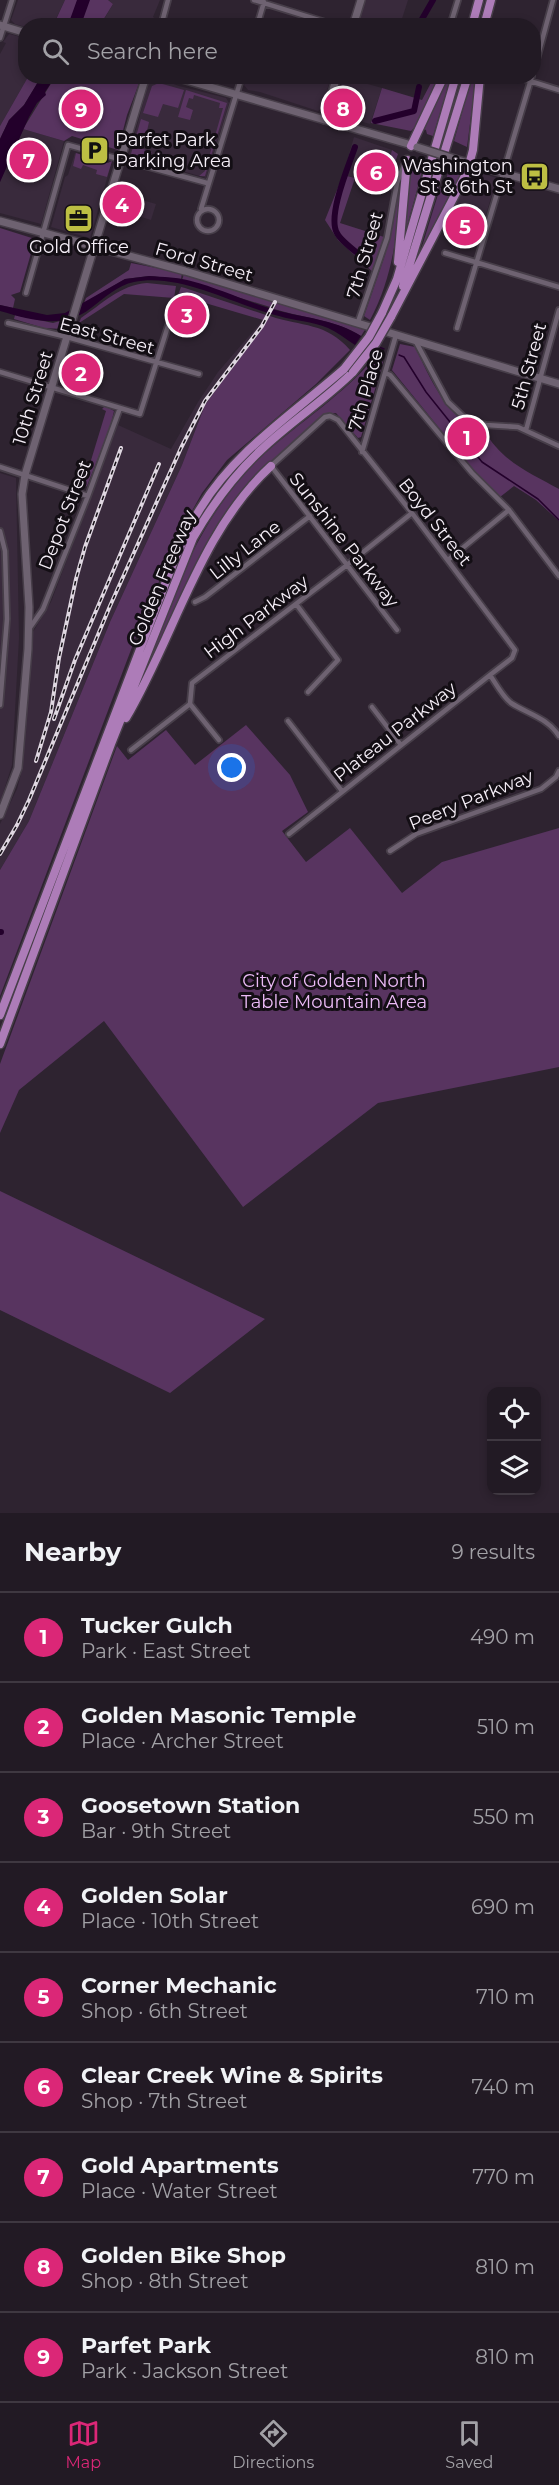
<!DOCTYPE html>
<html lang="en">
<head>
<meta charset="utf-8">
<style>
	:root { --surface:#221a24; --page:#2a232c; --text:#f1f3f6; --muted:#a2a1a6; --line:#3f3841; --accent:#db2777 }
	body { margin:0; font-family:Montserrat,sans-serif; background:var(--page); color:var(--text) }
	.controls { position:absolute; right:18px; bottom:18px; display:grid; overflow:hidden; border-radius:12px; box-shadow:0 3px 9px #0003 }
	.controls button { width:54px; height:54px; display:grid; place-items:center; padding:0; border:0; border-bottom:2px solid var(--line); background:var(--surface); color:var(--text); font:30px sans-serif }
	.you { position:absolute; left:232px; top:768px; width:21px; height:21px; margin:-15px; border:4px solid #fff; border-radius:50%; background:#1a73e8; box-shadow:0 0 0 9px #1a73e833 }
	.badge { display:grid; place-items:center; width:39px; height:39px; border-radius:50%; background:var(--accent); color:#fff; font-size:20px; font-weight:700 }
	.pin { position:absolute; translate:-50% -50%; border:3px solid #fff; box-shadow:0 2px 6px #0006 }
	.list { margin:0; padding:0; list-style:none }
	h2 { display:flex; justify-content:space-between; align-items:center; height:78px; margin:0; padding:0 24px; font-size:26px }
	h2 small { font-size:20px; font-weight:400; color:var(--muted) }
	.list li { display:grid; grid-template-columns:39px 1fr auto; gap:18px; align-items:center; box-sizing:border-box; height:90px; padding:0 24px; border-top:2px solid var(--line) }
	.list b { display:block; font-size:22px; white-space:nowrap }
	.list p { margin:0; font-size:20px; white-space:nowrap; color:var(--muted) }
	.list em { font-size:20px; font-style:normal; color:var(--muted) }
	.icon { flex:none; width:33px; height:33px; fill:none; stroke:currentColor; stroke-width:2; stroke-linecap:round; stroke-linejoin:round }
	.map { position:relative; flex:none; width:559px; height:1513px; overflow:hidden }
	.search { position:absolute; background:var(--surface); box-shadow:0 3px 9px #0003; left:18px; right:18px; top:18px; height:66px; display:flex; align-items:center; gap:15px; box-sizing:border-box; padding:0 21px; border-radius:24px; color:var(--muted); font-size:22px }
	.sheet { height:888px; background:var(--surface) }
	nav { display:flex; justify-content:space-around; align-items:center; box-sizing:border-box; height:84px; border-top:2px solid var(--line); background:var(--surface); font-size:16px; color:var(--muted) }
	nav a { display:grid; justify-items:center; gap:3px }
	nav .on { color:var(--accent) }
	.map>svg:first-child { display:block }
	.built { fill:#392a3c }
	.green { fill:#583460 }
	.water { fill:#23002b }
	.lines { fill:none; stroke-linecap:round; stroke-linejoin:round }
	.stream { stroke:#23002b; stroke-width:1.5 }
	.canal { stroke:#23002b; stroke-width:6 }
	.street-casing { stroke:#473e49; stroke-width:8 }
	.secondary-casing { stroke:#473e49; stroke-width:10 }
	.highway-casing { stroke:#473e49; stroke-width:11 }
	.street { stroke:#6e6271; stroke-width:4.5 }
	.secondary { stroke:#6e6271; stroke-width:7 }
	.highway { stroke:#ad7cb8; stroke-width:8 }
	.rail-casing { stroke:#dfd7e1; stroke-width:4 }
	.rail { stroke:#130e14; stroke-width:1.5; stroke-dasharray:4.5; stroke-linecap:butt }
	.secondary-bridge-casing { stroke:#473e49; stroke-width:10; stroke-linecap:butt }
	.highway-bridge-casing { stroke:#473e49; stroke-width:11; stroke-linecap:butt }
	.secondary-bridge { stroke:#6e6271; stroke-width:7 }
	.highway-bridge { stroke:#ad7cb8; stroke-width:8 }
	.labels { text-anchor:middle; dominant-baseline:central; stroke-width:6; stroke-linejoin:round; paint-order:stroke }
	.poi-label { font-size:18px; fill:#f6eff8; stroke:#130e14; text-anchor:start }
	.street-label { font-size:18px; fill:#f6eff8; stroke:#130e14 }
	.park-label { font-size:18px; fill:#ecbbf7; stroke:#130e14 }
</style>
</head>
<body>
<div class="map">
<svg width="559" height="1513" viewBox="0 0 559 1513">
	<rect width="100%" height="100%" fill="#2e2330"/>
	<path class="built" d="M18 0H65L53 25 26 26 25 27 15 24 11 20Z
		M108 0H160L153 17 156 19 154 25 100 26 113 4Z
		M365 0H408L400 25H358Z
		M9 34 25 38 26 76 28 77 0 126V54L6 43 3 42Z
		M249 77H331L322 108 318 111 260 92 248 90 244 85Z
		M343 77 382 88 370 124 335 114 333 107 338 99Z
		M157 78 179 86 226 98 229 103 206 178 129 155 149 82Z
		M23 129 64 141 41 224 0 213V182Z
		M354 137 392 150 382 184 343 175Z
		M75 153 108 163 112 161 90 238 51 227 65 177 68 175Z
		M480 173 497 178 478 241 443 230 466 185Z
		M118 193 156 204 151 220 113 208Z
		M273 301 276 303 269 319 205 405 182 465 110 622 29 821 0 870V824L17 789 22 770 33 632 51 602 118 425 171 449 198 402 218 372 263 320Z
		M0 473 16 478 19 638 12 765 0 803Z"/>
	<path class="green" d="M65 0H108L113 4 100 25 53 26Z
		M28 77H41L24 105 9 120 0 139V126Z
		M55 77H138V86L127 115 118 150 72 136 64 141 23 129Z
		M434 77H440L416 126 411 131 371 123 382 88 422 100Z
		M447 77H451L433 136 427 134 426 130 421 128Z
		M472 77H476L467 147 454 141Z
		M159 83 184 90 178 108 163 104 158 117 143 113 152 86Z
		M186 90 227 103 205 176H199L205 171 223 108H219L220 103 194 95 193 99 189 98 186 107 193 110 190 120 178 117Z
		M141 119 149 122 143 149 152 152 150 160 131 154Z
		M392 150 398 154 394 165 393 191 381 187Z
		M35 153 49 157 45 172 18 164 19 158 32 162Z
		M76 153 108 163 112 161 107 177 96 174 97 170 83 165 81 169 73 166Z
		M412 164 423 168 403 241Z
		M404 171C397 225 396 271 370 320L364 316 385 255 401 176Z
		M460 171V176L420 253 440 188 443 189 448 173 454 174Z
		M343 175 355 178 340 223 384 237 374 273 338 240 325 220Z
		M0 228 35 239 20 292 11 295 15 299 13 308 0 305Z
		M131 263 182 273 181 279 149 276 125 279 84 303 86 298 129 270Z
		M184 274 273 301 270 307 182 280Z
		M147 283 176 286 174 298 124 294 79 323 81 318C102 304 120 285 147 283Z
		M181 287 185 288 266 315 263 320 178 295Z
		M279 302 366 328 361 336C336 320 303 318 274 309L276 303Z
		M15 315 53 323 67 319 63 329 44 328 14 319Z
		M270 316C302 327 326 322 350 350L316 384 227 460 202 493 183 527 143 618 0 996V870L29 821 110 622 182 465 205 405Z
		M400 344 415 347C429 375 448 424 484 429 499 460 530 473 559 489V521L536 500 514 486 500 497 474 471 392 370Z
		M374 358 383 362 361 437 358 438 336 413 324 414 250 483 144 681C169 599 200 513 264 454 301 421 342 396 374 358Z
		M105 406 114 411 110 428 87 486 83 488 79 483 85 480 106 411 102 409Z
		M246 725 290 775 308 812 282 831 306 862 350 828 402 893 442 862 559 828V1067L378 1103 243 1207 104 1021 19 1090 0 1133V1064L117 746 128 760 166 730 195 765Z
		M0 1191 29 1205 265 1319 170 1393 0 1310Z"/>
	<path class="water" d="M77 0H90L81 25H68Z
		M41 77H55L45 92 46 95 37 103 29 117 0 182V139L9 120 24 105Z
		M149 276C163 277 178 277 191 281 222 289 251 304 283 312 309 318 338 321 361 336L355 345C346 339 337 332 328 328 312 321 295 321 279 316 235 305 179 272 134 282 118 285 104 298 91 308 63 330 31 320 0 311V305L47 315 65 313 125 279Z"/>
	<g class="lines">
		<path class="stream" d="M379 347 384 349
			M399 355 404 357 426 392 482 462 538 499 559 520"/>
		<path class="canal" d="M418 26 433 0
			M375 121 414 111 419 87
			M355 147C349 165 327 216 337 233 341 242 361 255 368 262
			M0 932H1"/>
		<defs>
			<path id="street" d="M254 0 338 26
				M161 26 168 0
				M257 26 264 2
				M450 26 458 0
				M0 38 12 0
				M534 70 553 0
				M514 76 559 90
				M197 220a11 11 0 1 1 22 0a11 11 0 1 1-22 0Z
				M202 211 201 209 242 76
				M445 253 559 287
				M26 293 68 145 207 183
				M358 322 387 238 397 183 404 165
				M8 323 67 337 199 374
				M457 328 532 76
				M416 342 448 402 468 421 486 425 518 427 559 446
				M0 372 140 414 175 304
				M385 373 390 375 472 473 509 510 559 576
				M526 430 559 310
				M362 452 396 335
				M0 467 88 496
				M0 531 5 551 7 619 0 705
				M448 560 509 510
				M195 602 205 597 310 516
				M296 604 338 660 308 692
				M29 629 43 609 88 496 120 408
				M490 675C496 684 503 697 511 703 528 714 548 718 559 736
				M190 704 219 740
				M372 707 401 745
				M288 721 342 791
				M131 750 190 704 192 683 347 565 412 513
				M289 834 490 675 512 658 515 650 412 513 338 420 330 416 325 417 271 466 397 630
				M390 851 416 834 541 789 556 777 559 771"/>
			<path id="secondary" d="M0 25 26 33
				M353 26 361 0
				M172 76 415 146
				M324 120 337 76
				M458 160 559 189
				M0 221 185 271 559 384
				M0 815 18 768 28 649 29 607 22 494 25 475 146 76"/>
			<path id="highway" d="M472 26 479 0
				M484 26 491 0
				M411 146 444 76
				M398 262 407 160
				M403 286 468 76
				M382 313 397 279 456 76
				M391 317 467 172 473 150 480 76
				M126 718C174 637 200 531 271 466
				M0 1015 165 584C175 558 185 533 200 509 235 451 294 413 344 369
				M0 1044 111 744 193 538C212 505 233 476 261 450 290 422 325 400 353 372"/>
		</defs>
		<use href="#street" class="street-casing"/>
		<use href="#secondary" class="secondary-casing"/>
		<use href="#highway" class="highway-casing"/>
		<use href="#street" class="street"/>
		<use href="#secondary" class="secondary"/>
		<use href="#highway" class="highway"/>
		<defs>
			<path id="rail" d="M54 719 75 660 159 464
				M36 761 51 712 59 658 76 579 85 547 121 448
				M0 854 17 825 29 800 110 606 181 448 205 401 262 326 275 302"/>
		</defs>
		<use href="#rail" class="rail-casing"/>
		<use href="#rail" class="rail"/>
		<defs>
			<path id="secondary-bridge" d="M417 147 458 160"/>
			<path id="highway-bridge" d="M344 369 369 337 382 313
				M353 372 376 343 391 317"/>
		</defs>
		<use href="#secondary-bridge" class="secondary-bridge-casing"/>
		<use href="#highway-bridge" class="highway-bridge-casing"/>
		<use href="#secondary-bridge" class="secondary-bridge"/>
		<use href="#highway-bridge" class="highway-bridge"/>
	</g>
	<defs>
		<symbol id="parking-square" viewBox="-11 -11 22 22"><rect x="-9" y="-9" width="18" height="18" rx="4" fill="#bdbf43" stroke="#130e14"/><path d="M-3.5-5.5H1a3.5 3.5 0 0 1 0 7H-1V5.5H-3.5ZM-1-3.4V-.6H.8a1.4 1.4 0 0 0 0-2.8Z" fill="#111"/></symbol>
		<symbol id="bus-square" viewBox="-11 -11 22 22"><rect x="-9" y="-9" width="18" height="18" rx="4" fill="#bdbf43" stroke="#130e14"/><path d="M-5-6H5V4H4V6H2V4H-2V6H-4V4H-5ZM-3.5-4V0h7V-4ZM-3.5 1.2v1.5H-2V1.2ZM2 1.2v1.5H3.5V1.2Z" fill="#111"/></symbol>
		<symbol id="office-square" viewBox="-11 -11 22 22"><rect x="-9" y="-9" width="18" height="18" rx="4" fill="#bdbf43" stroke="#130e14"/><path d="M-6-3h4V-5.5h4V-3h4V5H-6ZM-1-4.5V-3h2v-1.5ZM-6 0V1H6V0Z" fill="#111"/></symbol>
	</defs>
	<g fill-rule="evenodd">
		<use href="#parking-square" x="78" y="134" width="33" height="33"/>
		<use href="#bus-square" x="518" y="160" width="33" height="33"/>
		<use href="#office-square" x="62" y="202" width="33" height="33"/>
	</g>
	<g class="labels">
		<g class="poi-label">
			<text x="115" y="140">Parfet Park<tspan x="115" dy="21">Parking Area</tspan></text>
			<text x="513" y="166" text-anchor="end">Washington<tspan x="513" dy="21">St &amp; 6th St</tspan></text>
			<text x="79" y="247" text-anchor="middle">Gold Office</text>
		</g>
		<g class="street-label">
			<text transform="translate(365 255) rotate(-74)">7th Street</text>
			<text transform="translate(204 262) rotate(16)">Ford Street</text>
			<text transform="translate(107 336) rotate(15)">East Street</text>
			<text transform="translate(529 366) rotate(-75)">5th Street</text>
			<text transform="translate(366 390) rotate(-74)">7th Place</text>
			<text transform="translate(33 398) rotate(-73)">10th Street</text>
			<text transform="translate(65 515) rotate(-69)">Depot Street</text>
			<text transform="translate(435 522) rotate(52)">Boyd Street</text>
			<text transform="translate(344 540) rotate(52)">Sunshine Parkway</text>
			<text transform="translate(245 550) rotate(-38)">Lilly Lane</text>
			<text transform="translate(162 578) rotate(-67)">Golden Freeway</text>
			<text transform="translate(256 617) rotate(-37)">High Parkway</text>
			<text transform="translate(395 732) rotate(-38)">Plateau Parkway</text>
			<text transform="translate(471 800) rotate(-22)">Peery Parkway</text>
		</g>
		<g class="park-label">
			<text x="334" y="981">City of Golden North<tspan x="334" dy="21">Table Mountain Area</tspan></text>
		</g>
	</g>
</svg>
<div class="controls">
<button><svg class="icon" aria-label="locate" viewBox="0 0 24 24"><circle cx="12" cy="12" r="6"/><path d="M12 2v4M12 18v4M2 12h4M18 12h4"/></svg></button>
<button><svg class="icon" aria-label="layers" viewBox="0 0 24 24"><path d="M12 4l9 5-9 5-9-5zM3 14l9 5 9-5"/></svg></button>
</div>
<div class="you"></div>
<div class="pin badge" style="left:467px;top:437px">1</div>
<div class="pin badge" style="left:81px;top:373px">2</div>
<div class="pin badge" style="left:187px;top:315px">3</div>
<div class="pin badge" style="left:122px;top:204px">4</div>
<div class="pin badge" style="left:465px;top:226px">5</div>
<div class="pin badge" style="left:376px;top:172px">6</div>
<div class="pin badge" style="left:29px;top:160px">7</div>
<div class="pin badge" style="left:343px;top:108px">8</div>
<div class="pin badge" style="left:81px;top:109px">9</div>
<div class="search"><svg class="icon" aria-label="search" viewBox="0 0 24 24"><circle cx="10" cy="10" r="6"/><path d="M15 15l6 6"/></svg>Search here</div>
</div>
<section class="sheet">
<h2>Nearby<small>9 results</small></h2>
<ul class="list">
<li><span class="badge">1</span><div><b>Tucker Gulch</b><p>Park · East Street</p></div><em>490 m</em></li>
<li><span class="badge">2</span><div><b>Golden Masonic Temple</b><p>Place · Archer Street</p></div><em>510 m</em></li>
<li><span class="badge">3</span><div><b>Goosetown Station</b><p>Bar · 9th Street</p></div><em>550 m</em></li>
<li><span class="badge">4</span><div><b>Golden Solar</b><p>Place · 10th Street</p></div><em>690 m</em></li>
<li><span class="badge">5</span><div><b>Corner Mechanic</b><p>Shop · 6th Street</p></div><em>710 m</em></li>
<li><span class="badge">6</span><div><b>Clear Creek Wine &amp; Spirits</b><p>Shop · 7th Street</p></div><em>740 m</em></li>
<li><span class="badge">7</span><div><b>Gold Apartments</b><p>Place · Water Street</p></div><em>770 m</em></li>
<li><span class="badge">8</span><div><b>Golden Bike Shop</b><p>Shop · 8th Street</p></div><em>810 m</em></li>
<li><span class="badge">9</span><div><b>Parfet Park</b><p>Park · Jackson Street</p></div><em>810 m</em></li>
</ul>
</section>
<nav>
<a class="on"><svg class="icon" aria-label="map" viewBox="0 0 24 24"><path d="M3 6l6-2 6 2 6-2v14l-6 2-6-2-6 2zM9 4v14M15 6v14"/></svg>Map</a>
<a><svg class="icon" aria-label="directions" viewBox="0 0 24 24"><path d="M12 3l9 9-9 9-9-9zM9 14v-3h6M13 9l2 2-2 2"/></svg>Directions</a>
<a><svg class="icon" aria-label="saved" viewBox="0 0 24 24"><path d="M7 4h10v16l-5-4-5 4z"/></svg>Saved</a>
</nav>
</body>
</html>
